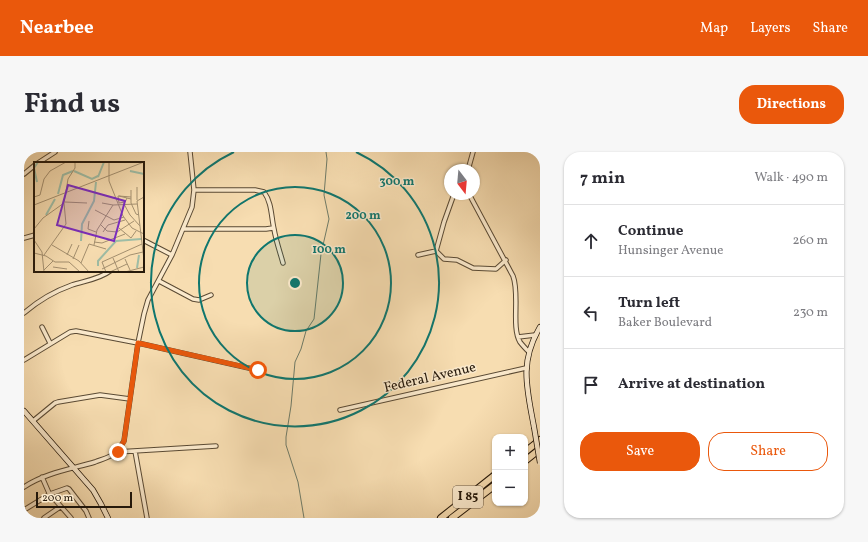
<!DOCTYPE html>
<html lang="en">
<head>
<meta charset="utf-8">
<style>
	:root { --surface:#fff; --page:#f7f7f7; --text:#2b2b33; --muted:#7c7c81; --line:#e1e1e2; --accent:#ea580c }
	body { margin:0; font-family:Vollkorn,serif; background:var(--page); color:var(--text) }
	.controls { position:absolute; right:12px; bottom:12px; display:grid; overflow:hidden; border-radius:8px; box-shadow:0 1px 3px #0004 }
	.controls button { width:36px; height:36px; display:grid; place-items:center; padding:0; border:0; border-bottom:1px solid var(--line); background:var(--surface); color:var(--text); font:20px sans-serif }
	.compass { position:absolute; left:420px; top:12px; width:36px; height:36px; border-radius:50%; background:var(--surface); box-shadow:0 1px 3px #0004; rotate:164deg }
	.scale { position:absolute; left:12px; bottom:10px; width:96px; box-sizing:border-box; padding-left:4px; border:2px solid #26190b; border-top:0; font-size:11px; line-height:14px; white-space:nowrap; color:#26190b; -webkit-text-stroke:3px #fae9cc; paint-order:stroke }
	.stop { position:absolute; width:12px; height:12px; margin:-9px; border:3px solid #ea580c; border-radius:50%; background:#fff }
	.stop.end { background:#ea580c; border-color:#fff; box-shadow:0 1px 4px #0008 }
	.list { margin:0; padding:0; list-style:none }
	h2 { display:flex; justify-content:space-between; align-items:center; height:52px; margin:0; padding:0 16px; font-size:17px }
	h2 small { font-size:13px; font-weight:400; color:var(--muted) }
	.list li { display:grid; grid-template-columns:26px 1fr auto; gap:12px; align-items:center; box-sizing:border-box; height:72px; padding:0 16px; border-top:1px solid var(--line) }
	.list b { display:block; font-size:15px; white-space:nowrap }
	.list p { margin:0; font-size:13px; white-space:nowrap; color:var(--muted) }
	.list em { font-size:13px; font-style:normal; color:var(--muted) }
	.actions { display:flex; gap:8px; padding:12px 16px }
	.actions a { flex:1; padding:9px 0; border:1px solid var(--accent); border-radius:16px; text-align:center; font-size:14px; color:var(--accent) }
	.actions .main { background:var(--accent); color:#fff }
	.icon { flex:none; width:22px; height:22px; fill:none; stroke:currentColor; stroke-width:2; stroke-linecap:round; stroke-linejoin:round }
	.map { position:relative; flex:none; width:516px; height:366px; overflow:hidden; border-radius:16px }
	header { display:flex; align-items:center; gap:24px; box-sizing:border-box; height:56px; padding:0 20px; background:var(--accent); color:#fff }
	header strong { font-size:19px }
	nav { display:flex; gap:22px; margin-inline-start:auto; font-size:14px }
	.intro { display:flex; align-items:center; justify-content:space-between; box-sizing:border-box; height:96px; padding:0 24px }
	h1 { margin:0; font-size:28px }
	.button { padding:10px 18px; border-radius:16px; background:var(--accent); color:#fff; font-size:14px; font-weight:700 }
	main { display:flex; gap:24px; padding:0 24px }
	aside { flex:1; background:var(--surface); border-radius:16px; box-shadow:0 1px 3px #0004 }
	.map>svg:first-child { display:block }
	.lines { fill:none; stroke-linecap:round; stroke-linejoin:round }
	.stream { stroke:#6e7b68; stroke-width:1 }
	.street-casing { stroke:#5a4a34; stroke-width:5.5 }
	.secondary-casing { stroke:#26190b; stroke-width:6 }
	.highway-casing { stroke:#26190b; stroke-width:8 }
	.street { stroke:#fae9cc; stroke-width:3.5 }
	.secondary { stroke:#fae9cc; stroke-width:4.5 }
	.highway { stroke:#f7ddb1; stroke-width:6 }
	.secondary-bridge-casing { stroke:#26190b; stroke-width:6; stroke-linecap:butt }
	.secondary-bridge { stroke:#fae9cc; stroke-width:4.5 }
	.route { stroke:#ea580c; stroke-width:5 }
	.ring { fill:none; stroke:#0f766e; stroke-width:2 }
	.labels { text-anchor:middle; dominant-baseline:central; stroke-width:3; stroke-linejoin:round; paint-order:stroke }
	.shield { fill:#fae9cc; stroke:#665745; stroke-width:1 }
	.shield-label { font-size:13px; font-weight:bold; fill:#26190b }
	.street-label { font-size:14px; fill:#26190b; stroke:#fae9cc }
	.inset-river { fill:none; stroke:#9ebda6; stroke-width:2 }
	.inset-road { fill:none; stroke:#a38f6f; stroke-width:1 }
	.view { fill:#7b2cbf; fill-opacity:0.15; stroke:#7b2cbf; stroke-width:2 }
	.inset-edge { fill:none; stroke:#26190b; stroke-width:2 }
	.centre { fill:#0f766e; stroke:#fae9cc; stroke-width:2 }
	.ring-label { font-size:12px; text-anchor:middle; font-weight:bold; fill:#0f766e; stroke:#fae9cc; stroke-width:3; stroke-linejoin:round; paint-order:stroke }
</style>
</head>
<body>
<header>
<strong>Nearbee</strong>
<nav><a>Map</a><a>Layers</a><a>Share</a></nav>
</header>
<div class="intro"><h1>Find us</h1><a class="button">Directions</a></div>
<main>
<div class="map">
<svg width="516" height="366" viewBox="0 0 516 366">
	<rect width="100%" height="100%" fill="#f7ddb1"/>
	<filter id="stains"><feTurbulence type="fractalNoise" baseFrequency=".005" numOctaves="4"/><feColorMatrix values="0 0 0 0 .2 0 0 0 0 .09 0 0 0 0 .02 0 0 0 .5 -.17"/></filter>
	<radialGradient id="worn" r=".72"><stop offset=".6" stop-color="#630" stop-opacity="0"/><stop offset="1" stop-color="#630" stop-opacity=".3"/></radialGradient>
	<g class="lines">
		<path class="stream" d="M280 366 274 330 262 293V285L267 254 271 210 277 197 282 179 290 167 297 102 305 67 300 43 303 7 302 0"/>
		<defs>
			<path id="street" d="M14 11 31 0
				M444 18 449 0
				M0 22 11 13
				M170 38H231L240 40C248 51 247 64 250 77 252 89 256 100 259 111
				M445 42 489 124C496 142 487 175 496 190 499 194 502 197 505 200
				M159 77H242L249 76
				M0 86 11 83
				M119 88 148 103
				M412 99 420 107 433 108 449 116 472 117 482 108
				M394 103 412 99 420 70 430 42
				M135 129 169 147 175 148 187 143
				M0 161C14 149 31 139 48 133 60 129 76 127 86 119
				M18 175 26 191
				M494 185 511 183
				M0 208 46 180 52 179 114 191 233 218
				M316 258 502 216
				M9 269 31 251 34 250 76 243 106 247
				M111 299 123 366
				M93 300 100 289 114 191 120 162 124 148 148 103 168 55 170 38 166 0
				M18 325 25 341 47 366
				M0 335C21 321 47 317 71 310 79 307 87 305 93 300L192 294
				M0 358 26 342 43 336 45 337 62 359 65 366
				M20 366 36 355"/>
			<path id="secondary" d="M0 259 69 338 77 352 84 366
				M510 275C503 237 495 210 516 175"/>
			<path id="highway" d="M501 300 516 288
				M501 309 516 297
				M417 366 471 323
				M428 366 471 333"/>
		</defs>
		<use href="#street" class="street-casing"/>
		<use href="#secondary" class="secondary-casing"/>
		<use href="#highway" class="highway-casing"/>
		<use href="#street" class="street"/>
		<use href="#secondary" class="secondary"/>
		<use href="#highway" class="highway"/>
		<defs>
			<path id="secondary-bridge" d="M510 275 516 311"/>
		</defs>
		<use href="#secondary-bridge" class="secondary-bridge-casing"/>
		<use href="#secondary-bridge" class="secondary-bridge"/>
	</g>
	<g class="lines">
		<path class="route" d="M94 300 100 289 114 191 234 218"/>
	</g>
	<circle cx="271" cy="131" r="48" fill="#0f766e" fill-opacity=".12"/>
	<g class="ring">
		<circle cx="271" cy="131" r="48"/>
		<circle cx="271" cy="131" r="96"/>
		<path d="M332 0A144 144 0 1 1 210 0"/>
	</g>
	<g class="labels">
		<rect class="shield" x="429" y="334" width="30" height="22" rx="3"/>
		<g class="shield-label">
			<text x="444" y="345">I 85</text>
		</g>
		<g class="street-label">
			<text transform="translate(406 226) rotate(-13)">Federal Avenue</text>
		</g>
	</g>
	<g transform="translate(10 10)">
		<rect width="110" height="110" fill="#f7ddb1"/>
		<path class="inset-river" d="M40 9 58 17 64 14M96 9 110 12M64 15 70 0M3 20 0 6 4 0M24 32 29 13 39 9M12 53 21 37M47 79 48 62 60 39 62 20M64 104V99L82 79 107 77M103 106 105 93"/>
		<path class="inset-road" d="M75 0V19L89 54 98 66 110 72M97 28V41L102 52 105 53M85 34 97 35M0 35 6 33 10 17 16 9 32 0M110 35 103 39 110 98M93 36 91 40 85 41 84 34H85L97 37M103 38V25M31 40 53 41M68 41 79 43 103 42M90 42 96 53 106 64M0 43 110 0M61 48 80 58 90 55M55 59 54 67 62 70M67 63 73 69 83 70 100 59M85 66 97 76 102 69M0 67 9 56 30 41M69 70 74 63 91 58M0 78 8 90 10 110M60 80 68 81 91 72M18 83 45 99 55 110M60 83 63 68 79 43M0 91 12 94 21 100H35L46 110M10 93 32 62 30 41 34 17 41 6V0M33 93 38 82M79 96 85 110M39 97 45 83M91 97 96 108M47 101 55 82 72 87M19 105 33 107M68 107 96 93 109 90M10 108 19 99M72 110 68 100 108 82M76 110 93 102M91 110 110 105"/>
		<path class="view" d="M34 23 91 39 80 79 23 63Z"/>
		<rect width="110" height="110" class="inset-edge"/>
	</g>
	<circle cx="271" cy="131" r="6" class="centre"/>
	<g class="ring-label">
		<text x="373" y="33">300 m</text>
		<text x="339" y="67">200 m</text>
		<text x="305" y="101">100 m</text>
	</g>
	<rect width="100%" height="100%" filter="url(#stains)"/>
	<rect width="100%" height="100%" fill="url(#worn)"/>
</svg>
<div class="controls">
<button>+</button>
<button>−</button>
</div>
<svg class="compass" viewBox="-18 -18 36 36"><path d="M0-13l5 13h-10z" fill="#e53935"/><path d="M0 13l5-13h-10z" fill="#7c7c81"/></svg>
<div class="scale">200 m</div>
<div class="stop" style="left:234px;top:218px"></div>
<div class="stop end" style="left:94px;top:300px"></div>
</div>
<aside>
<h2>7 min<small>Walk · 490 m</small></h2>
<ul class="list">
<li><svg class="icon" aria-label="ahead" viewBox="0 0 24 24"><path d="M12 20V5M6 11l6-6 6 6"/></svg><div><b>Continue</b><p>Hunsinger Avenue</p></div><em>260 m</em></li>
<li><svg class="icon" aria-label="left" viewBox="0 0 24 24"><path d="M17 20v-9H6M10 6l-5 5 5 5"/></svg><div><b>Turn left</b><p>Baker Boulevard</p></div><em>230 m</em></li>
<li><svg class="icon" aria-label="arrive" viewBox="0 0 24 24"><path d="M6 21V4h12l-3 4 3 4H6"/></svg><div><b>Arrive at destination</b></div></li>
</ul>
<div class="actions"><a class="main">Save</a><a>Share</a></div>
</aside>
</main>
</body>
</html>
